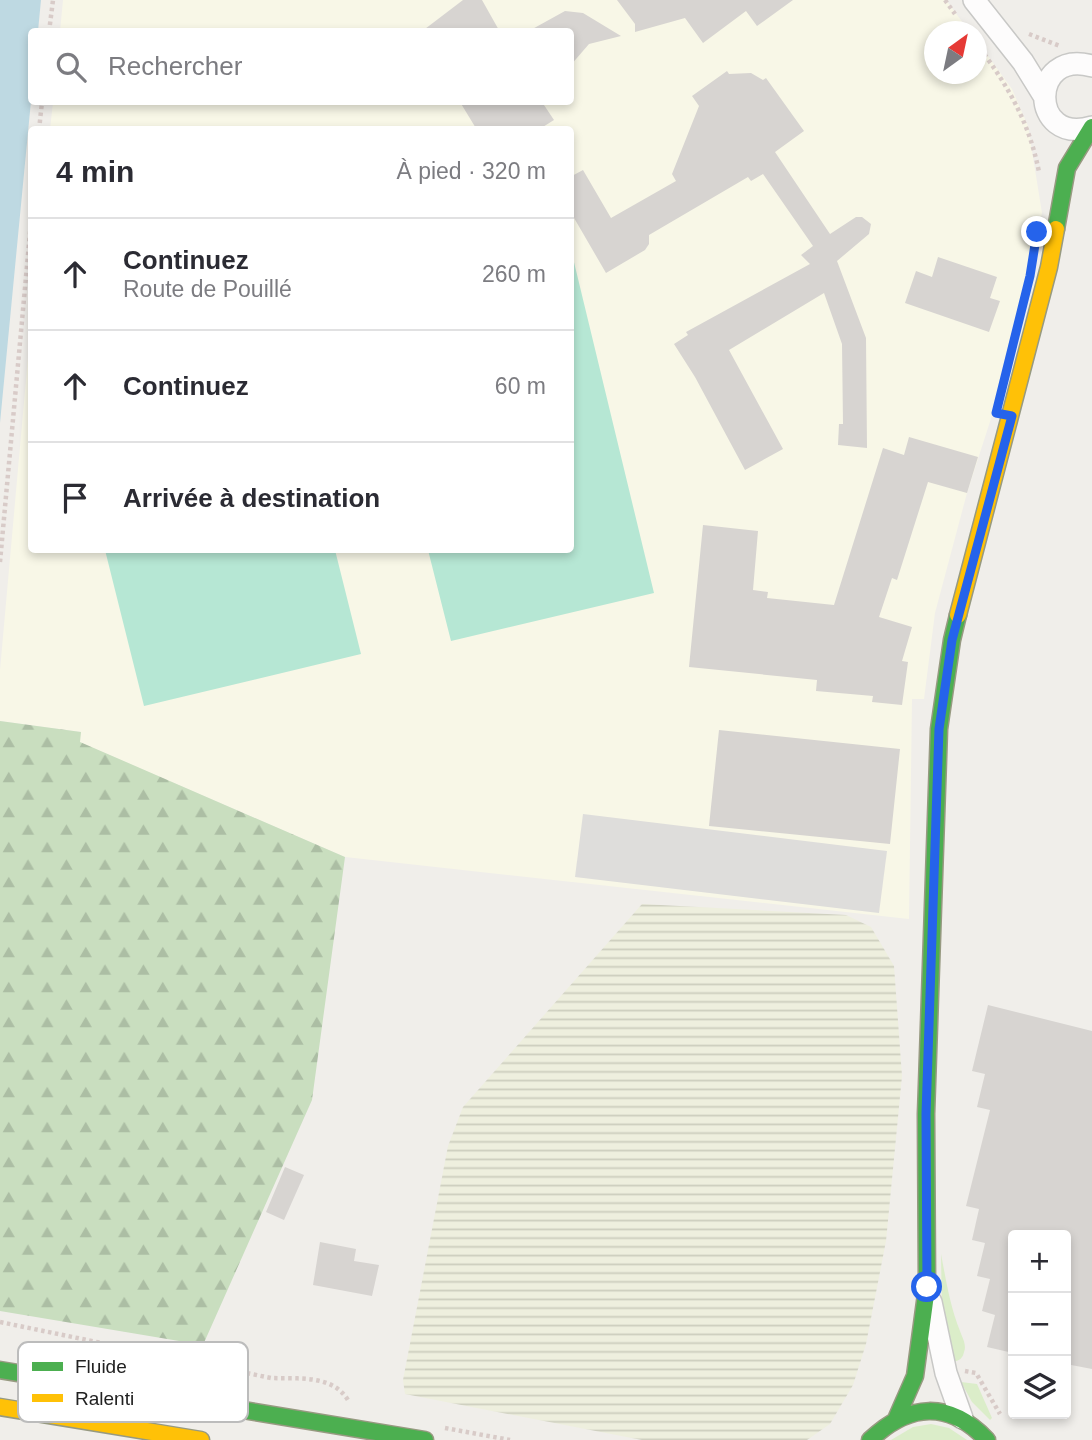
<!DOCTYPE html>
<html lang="fr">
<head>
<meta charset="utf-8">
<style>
	:root { --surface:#fff; --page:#f7f7f7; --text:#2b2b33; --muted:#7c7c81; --line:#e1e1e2 }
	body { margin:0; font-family:Helvetica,sans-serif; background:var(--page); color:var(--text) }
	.controls { position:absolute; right:21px; bottom:21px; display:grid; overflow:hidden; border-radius:7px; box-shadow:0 4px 10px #0003 }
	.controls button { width:63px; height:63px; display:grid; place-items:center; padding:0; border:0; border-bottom:2px solid var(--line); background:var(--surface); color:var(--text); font:35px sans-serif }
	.compass { position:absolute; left:924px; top:21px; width:63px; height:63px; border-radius:50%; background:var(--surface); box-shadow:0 4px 10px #0003; rotate:33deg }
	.stop { position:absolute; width:21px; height:21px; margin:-16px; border:5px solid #2563eb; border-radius:50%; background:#fff }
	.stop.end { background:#2563eb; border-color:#fff; box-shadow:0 2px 7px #0008 }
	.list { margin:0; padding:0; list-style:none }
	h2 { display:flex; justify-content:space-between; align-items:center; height:91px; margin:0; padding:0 28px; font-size:30px }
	h2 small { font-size:23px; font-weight:400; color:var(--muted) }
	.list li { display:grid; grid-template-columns:46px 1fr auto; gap:21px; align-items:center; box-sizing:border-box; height:112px; padding:0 28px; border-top:2px solid var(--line) }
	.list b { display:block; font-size:26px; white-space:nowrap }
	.list p { margin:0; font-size:23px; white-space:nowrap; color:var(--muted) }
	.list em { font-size:23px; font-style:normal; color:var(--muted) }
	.icon { flex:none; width:38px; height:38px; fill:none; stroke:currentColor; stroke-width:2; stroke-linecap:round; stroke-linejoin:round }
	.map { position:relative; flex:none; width:1092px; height:1440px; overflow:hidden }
	.search { position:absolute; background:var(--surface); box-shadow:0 4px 10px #0003; left:28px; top:28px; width:546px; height:77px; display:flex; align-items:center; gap:18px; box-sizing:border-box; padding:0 24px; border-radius:7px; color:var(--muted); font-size:26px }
	.panel { position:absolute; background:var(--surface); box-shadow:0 4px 10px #0003; left:28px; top:126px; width:546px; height:427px; border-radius:7px }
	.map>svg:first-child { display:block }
	.education { fill:#f8f7e7 }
	.religious { fill:#dedddb }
	.farmland { fill:url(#farmland-rules) }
	.grass { fill:#dbedc9 }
	.forest { fill:url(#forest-firs) }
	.pitch { fill:#b6e7d4 }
	.water { fill:#bed9e2 }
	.building { fill:#d7d4d1 }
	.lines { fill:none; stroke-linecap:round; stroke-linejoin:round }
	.street-casing { stroke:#c8c8c6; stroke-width:24 }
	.fast-casing { stroke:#979a81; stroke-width:19 }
	.slow-casing { stroke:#979a81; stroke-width:19 }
	.path { stroke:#d8cbc8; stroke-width:4.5; stroke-dasharray:3.5 3.5; stroke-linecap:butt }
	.street { stroke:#fdfcfc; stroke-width:21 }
	.fast { stroke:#4caf50; stroke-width:16 }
	.slow { stroke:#ffc107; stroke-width:16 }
	.route { stroke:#2563eb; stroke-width:9 }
	.key { fill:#fff; stroke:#bcbcbc; stroke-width:2 }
	.key-label { font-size:19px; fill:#212121 }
</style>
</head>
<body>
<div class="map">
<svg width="1092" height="1440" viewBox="0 0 1092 1440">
	<defs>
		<pattern id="farmland-rules" width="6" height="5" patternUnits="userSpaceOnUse" patternTransform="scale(1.75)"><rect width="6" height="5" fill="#eeefde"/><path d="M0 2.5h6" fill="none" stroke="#cccdbe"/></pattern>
		<pattern id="forest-firs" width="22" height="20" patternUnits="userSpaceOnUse" patternTransform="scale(1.75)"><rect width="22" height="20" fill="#c9debf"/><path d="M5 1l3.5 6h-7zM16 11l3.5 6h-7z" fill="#acbea4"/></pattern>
	</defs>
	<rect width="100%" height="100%" fill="#f0eeea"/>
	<path class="education" d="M63 0H946L969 31 934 32V74H976L977 41 1012 89 1028 126 1042 213 1006 372 967 493 935 613 924 699H912L909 919 345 857 79 742 81 732 0 721V670L31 324 32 550H570V130L50 129 53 102H570V32L60 31Z"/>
	<path class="religious" d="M583 814 887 851 879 913 575 877Z"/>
	<path class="farmland" d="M642 904 846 915 871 927 894 966 902 1076 886 1241 866 1344 853 1385 830 1424 807 1440H642L405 1394 403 1380 448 1146 463 1107Z"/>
	<path class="grass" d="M941 1254C946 1280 950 1306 960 1331 962 1337 967 1345 964 1352 963 1358 959 1361 953 1362L942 1316Z
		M961 1382 977 1384 992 1418 990 1420 972 1402Z
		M931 1424 949 1428 967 1440H891L913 1427Z"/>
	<path class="forest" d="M0 721 81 732 80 742 345 857 312 1100 203 1345 0 1311Z"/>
	<path class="pitch" d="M571 258H573L654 593 451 641 428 550H570Z
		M105 550H335L361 654 144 706Z"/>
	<path class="water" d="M0 0H41L38 31 32 32 31 101 0 423Z"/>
	<path class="building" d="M463 0H482L500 32H421Z
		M617 0H793L757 26 746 11 703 43 685 18 635 32V24Z
		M565 11 583 13 621 36 589 44 570 66V32H527Z
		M727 71 729 74 751 73 763 80 766 78 804 131 775 152 830 234 856 217H862L871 224 869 234 837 261 866 338 867 448 838 445 839 424H843L842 344 824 293 729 350 783 449 745 470 695 377 674 344 688 335 686 332 810 264 801 255 813 246 763 174 751 181 748 177 649 235V244L645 250 606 273 570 211V177L583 170 611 218 676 181 672 174 699 106 692 96Z
		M460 102H542L554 120 538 130H477Z
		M938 257 997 277 990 298 1000 301 989 332 905 303 916 271 932 277Z
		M909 437 978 457 967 493 928 482 897 580 892 578 879 617 912 627 902 661 908 662 902 705 872 702 873 696 816 691 817 680 689 667 703 525 758 531 753 590 768 592 767 598 834 605 883 448 904 455Z
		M719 730 900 749 890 844 709 826Z
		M988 1005 1092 1031V1369L1066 1364V1235H1013V1353L987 1347 995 1315 982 1311 990 1279 977 1276 985 1243 972 1240 979 1209 966 1206 990 1110 977 1107 985 1074 972 1071Z
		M285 1167 304 1175 284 1220 266 1212Z
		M320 1242 356 1249 354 1261 379 1265 372 1296 313 1285Z"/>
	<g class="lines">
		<defs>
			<path id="street" d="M974 0 1023 62 1044 96
				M1092 66C1029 48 1029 146 1092 127
				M931 1302 946 1373 962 1418"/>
			<path id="fast" d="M1056 229 1067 168 1092 127
				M0 1370 425 1440
				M897 1417 915 1376 927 1287 926 1114 939 729 952 640 958 615
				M870 1440C909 1403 949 1400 987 1440"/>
			<path id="slow" d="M958 615 1049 267 1056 229
				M0 1407 201 1440"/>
		</defs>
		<use href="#street" class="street-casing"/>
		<use href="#fast" class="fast-casing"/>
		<use href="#slow" class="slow-casing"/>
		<path class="path" d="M945 0 955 14
			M49 32 53 0
			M1029 34 1060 46
			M976 43C1007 84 1029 121 1039 172
			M39 130 42 102
			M0 562 32 211
			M0 1322 271 1378C298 1379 334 1374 349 1402
			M965 1371 976 1373 1000 1414
			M445 1428 510 1440"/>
		<use href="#street" class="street"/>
		<use href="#fast" class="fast"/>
		<use href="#slow" class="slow"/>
	</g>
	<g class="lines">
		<path class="route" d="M927 1287 926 1114 939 729 952 640 1012 416 996 413 1030 276 1037 232"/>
	</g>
	<rect x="18" y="1342" width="230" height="80" rx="10" class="key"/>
	<rect x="32" y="1362" width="31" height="9" fill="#4caf50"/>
	<rect x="32" y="1394" width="31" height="8" fill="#ffc107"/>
	<g class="key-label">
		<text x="75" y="1373">Fluide</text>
		<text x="75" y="1405">Ralenti</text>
	</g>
</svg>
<div class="controls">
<button>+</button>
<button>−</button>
<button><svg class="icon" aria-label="layers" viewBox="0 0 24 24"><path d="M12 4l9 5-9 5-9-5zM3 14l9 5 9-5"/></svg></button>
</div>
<svg class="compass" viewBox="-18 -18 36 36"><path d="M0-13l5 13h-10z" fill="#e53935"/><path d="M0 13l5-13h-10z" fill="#7c7c81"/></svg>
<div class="stop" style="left:927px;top:1287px"></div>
<div class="stop end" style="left:1037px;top:232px"></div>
<div class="search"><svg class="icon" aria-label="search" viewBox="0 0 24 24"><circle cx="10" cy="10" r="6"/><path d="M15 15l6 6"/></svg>Rechercher</div>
<section class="panel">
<h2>4 min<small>À pied · 320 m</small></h2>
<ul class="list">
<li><svg class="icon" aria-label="ahead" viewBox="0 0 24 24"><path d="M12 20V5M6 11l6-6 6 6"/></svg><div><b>Continuez</b><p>Route de Pouillé</p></div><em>260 m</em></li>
<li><svg class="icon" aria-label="ahead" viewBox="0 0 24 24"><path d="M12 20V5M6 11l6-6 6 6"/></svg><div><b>Continuez</b></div><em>60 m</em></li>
<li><svg class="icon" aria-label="arrive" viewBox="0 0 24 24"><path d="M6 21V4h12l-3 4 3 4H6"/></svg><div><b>Arrivée à destination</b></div></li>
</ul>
</section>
</div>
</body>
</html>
